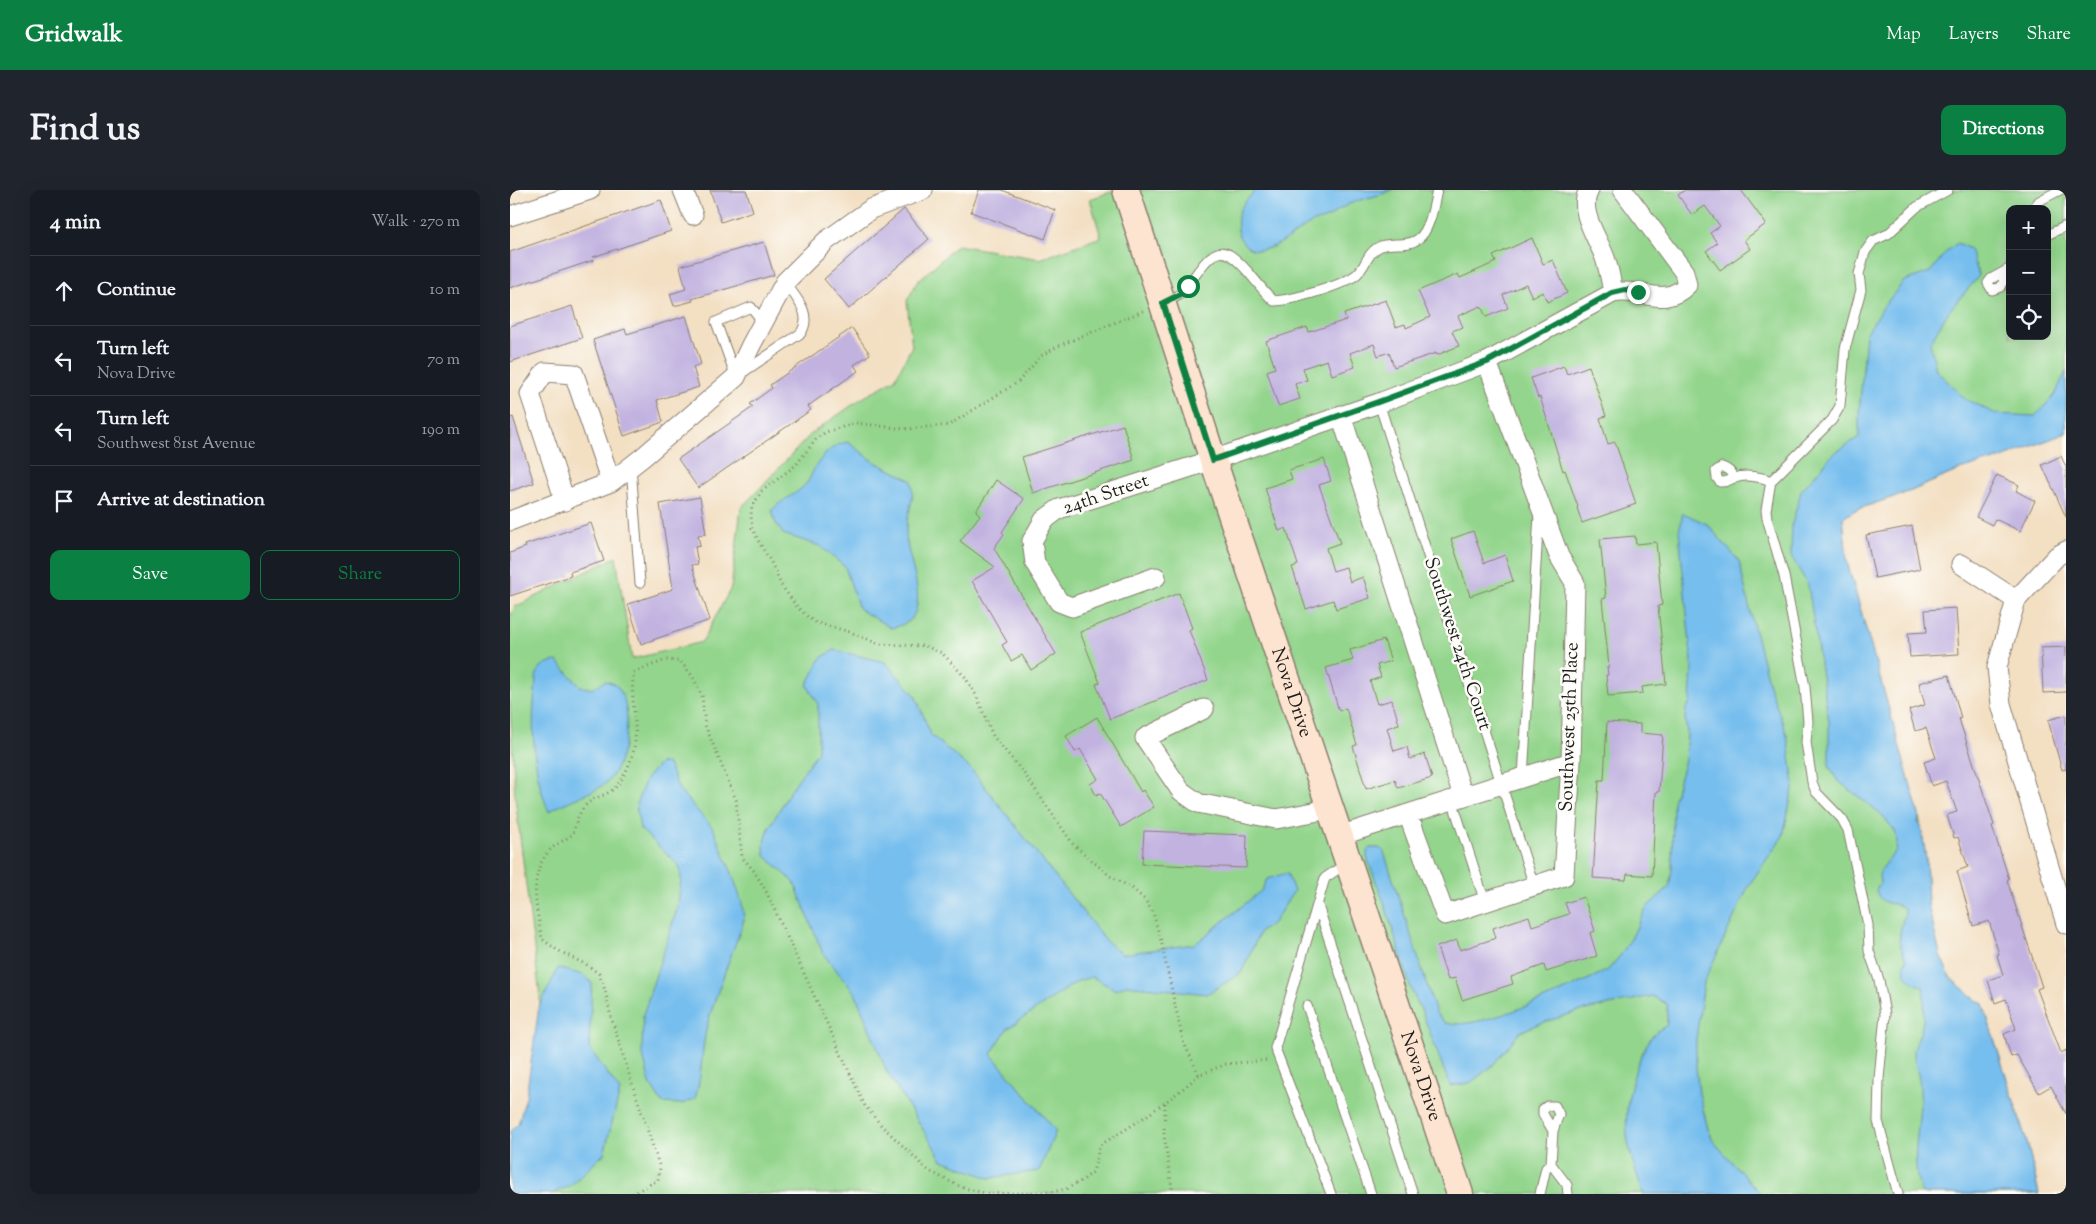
<!DOCTYPE html>
<html lang="en">
<head>
<meta charset="utf-8">
<style>
	:root { --surface:#171b24; --page:#20242c; --text:#f1f3f6; --muted:#9ea1a6; --line:#363941; --accent:#0b8043 }
	body { margin:0; font-family:"Sorts Mill Goudy",serif; background:var(--page); color:var(--text) }
	.controls { position:absolute; right:15px; top:15px; display:grid; overflow:hidden; border-radius:10px; box-shadow:0 5px 20px #0002 }
	.controls button { width:45px; height:45px; display:grid; place-items:center; padding:0; border:0; border-bottom:1px solid var(--line); background:var(--surface); color:var(--text); font:25px sans-serif }
	.stop { position:absolute; width:15px; height:15px; margin:-11px; border:4px solid #0b8043; border-radius:50%; background:#fff }
	.stop.end { background:#0b8043; border-color:#fff; box-shadow:0 1px 5px #0008 }
	.list { margin:0; padding:0; list-style:none }
	h2 { display:flex; justify-content:space-between; align-items:center; height:65px; margin:0; padding:0 20px; font-size:21px }
	h2 small { font-size:16px; font-weight:400; color:var(--muted) }
	.list li { display:grid; grid-template-columns:32px 1fr auto; gap:15px; align-items:center; box-sizing:border-box; height:70px; padding:0 20px; border-top:1px solid var(--line) }
	.list b { display:block; font-size:19px; white-space:nowrap }
	.list p { margin:0; font-size:16px; white-space:nowrap; color:var(--muted) }
	.list em { font-size:16px; font-style:normal; color:var(--muted) }
	.actions { display:flex; gap:10px; padding:15px 20px }
	.actions a { flex:1; padding:11px 0; border:1px solid var(--accent); border-radius:10px; text-align:center; font-size:18px; color:var(--accent) }
	.actions .main { background:var(--accent); color:#fff }
	.icon { flex:none; width:28px; height:28px; fill:none; stroke:currentColor; stroke-width:2; stroke-linecap:round; stroke-linejoin:round }
	.map { position:relative; flex:none; width:1556px; height:1004px; overflow:hidden; border-radius:10px }
	header { display:flex; align-items:center; gap:30px; box-sizing:border-box; height:70px; padding:0 25px; background:var(--accent); color:#fff }
	header strong { font-size:24px }
	nav { display:flex; gap:28px; margin-inline-start:auto; font-size:18px }
	.intro { display:flex; align-items:center; justify-content:space-between; box-sizing:border-box; height:120px; padding:0 30px }
	h1 { margin:0; font-size:35px }
	.button { padding:12px 22px; border-radius:10px; background:var(--accent); color:#fff; font-size:18px; font-weight:700 }
	main { display:flex; gap:30px; padding:0 30px }
	aside { flex:1; background:var(--surface); border-radius:10px; box-shadow:0 5px 20px #0002 }
	.map>svg:first-child { display:block }
	.green { fill:#93d58c; stroke:#587854; fill-rule:evenodd }
	.water { fill:#76beee; stroke:#496d85 }
	.building { fill:#c1b2e0 }
	.lines { fill:none; stroke-linecap:round; stroke-linejoin:round }
	.lane-casing { stroke:#887e6f; stroke-width:11 }
	.street-casing { stroke:#887e6f; stroke-width:21 }
	.secondary-casing { stroke:#887e6f; stroke-width:29 }
	.path { stroke:#887e6f; stroke-width:3; stroke-dasharray:1 4; stroke-linecap:butt }
	.lane { stroke:#fff; stroke-width:9 }
	.street { stroke:#fff; stroke-width:19 }
	.secondary { stroke:#fde4d0; stroke-width:26 }
	.route { stroke:#0b8043; stroke-width:6 }
	.labels { text-anchor:middle; dominant-baseline:central; stroke-width:5; stroke-linejoin:round; paint-order:stroke }
	.street-label { font-size:19px; fill:#1c1c1c; stroke:#fdfcf7 }
</style>
</head>
<body>
<header>
<strong>Gridwalk</strong>
<nav><a>Map</a><a>Layers</a><a>Share</a></nav>
</header>
<div class="intro"><h1>Find us</h1><a class="button">Directions</a></div>
<main>
<aside>
<h2>4 min<small>Walk · 270 m</small></h2>
<ul class="list">
<li><svg class="icon" aria-label="ahead" viewBox="0 0 24 24"><path d="M12 20V5M6 11l6-6 6 6"/></svg><div><b>Continue</b></div><em>10 m</em></li>
<li><svg class="icon" aria-label="left" viewBox="0 0 24 24"><path d="M17 20v-9H6M10 6l-5 5 5 5"/></svg><div><b>Turn left</b><p>Nova Drive</p></div><em>70 m</em></li>
<li><svg class="icon" aria-label="left" viewBox="0 0 24 24"><path d="M17 20v-9H6M10 6l-5 5 5 5"/></svg><div><b>Turn left</b><p>Southwest 81st Avenue</p></div><em>190 m</em></li>
<li><svg class="icon" aria-label="arrive" viewBox="0 0 24 24"><path d="M6 21V4h12l-3 4 3 4H6"/></svg><div><b>Arrive at destination</b></div></li>
</ul>
<div class="actions"><a class="main">Save</a><a>Share</a></div>
</aside>
<div class="map">
<svg width="1556" height="1004" viewBox="0 0 1556 1004">
	<rect width="100%" height="100%" fill="#fdfcf7"/>
	<filter id="ink" filterUnits="userSpaceOnUse"><feTurbulence type="fractalNoise" baseFrequency=".02" numOctaves="2"/><feDisplacementMap in="SourceGraphic" scale="10" xChannelSelector="R" yChannelSelector="G"/><feConvolveMatrix kernelMatrix="1 2 1 2 8 2 1 2 1" color-interpolation-filters="sRGB"/></filter>
	<filter id="wash" filterUnits="userSpaceOnUse"><feTurbulence type="fractalNoise" baseFrequency=".0096" numOctaves="4" result="noise"/><feDisplacementMap in="SourceGraphic" scale="20" xChannelSelector="R" yChannelSelector="G"/><feGaussianBlur stdDeviation="1.12" result="paint"/><feColorMatrix in="noise" values="0 0 0 0 0 0 0 0 0 0 0 0 0 0 0 0 0 1.4 0 .05"/><feComposite in="paint" operator="in"/></filter>
	<g filter="url(#wash)">
		<rect width="100%" height="100%" fill="#f3dfc2"/>
		<path class="green" d="M607 0H1556V243L1449 280 1401 301 1345 320 1333 328 1337 372 1409 625 1416 668 1418 715 1430 765 1440 787 1462 807 1473 814 1518 956 1529 1004H0V970L27 919 30 806 5 607 0 513V426L5 417 106 367 122 469 192 452 221 398 231 318 302 243 351 209 385 189 402 156 397 111 407 92 447 55 530 69 591 47 580 9ZM1500 19H1537V146H1500Z"/>
		<path class="water" d="M745 0H882C866 8 848 8 832 18 827 20 824 24 819 27 813 30 805 31 798 35 781 46 745 77 730 48 727 42 727 28 729 22 732 14 740 7 745 0Z
			M1447 53 1460 59 1469 86 1439 121 1420 152 1426 180 1455 209 1486 224 1525 226 1545 205 1556 181V243L1492 268 1449 280 1401 301 1345 320 1333 328 1337 372 1409 625 1408 633 1411 635 1416 668 1418 715 1430 765 1440 787 1462 807 1473 814 1518 956 1529 1004H1412C1398 969 1412 934 1410 898 1410 886 1404 875 1404 864 1404 857 1407 852 1409 846 1415 831 1415 812 1413 797 1399 792 1391 784 1396 769 1386 753 1390 740 1395 722L1394 718C1382 710 1371 718 1366 700L1370 693 1369 685 1371 680 1386 660 1387 650 1385 641 1371 624 1327 590 1319 576V532L1298 395 1281 366 1282 334 1291 301 1323 264 1349 247V223L1356 144 1374 116 1394 91 1420 82 1436 62Z
			M338 252 363 271 401 290C407 309 395 326 396 344 397 369 417 405 402 428 398 434 388 436 381 438L349 419 335 377 310 356 273 344 265 332 262 320C272 309 286 305 296 294 300 290 302 282 305 277 313 265 323 254 338 252Z
			M1173 323 1197 334 1229 371 1243 433 1259 495 1277 545 1284 594 1273 646 1239 695 1194 792 1186 850V877L1189 903 1198 939 1204 952 1251 1004H1133C1128 987 1121 969 1118 952 1112 921 1124 868 1144 844 1147 840 1153 838 1157 835V814L1142 806 1066 822 1026 835 1010 842 982 876 960 893 940 896 911 819 902 802 875 715 857 668V661L860 658H870L874 662 926 823 935 833C972 841 1063 797 1098 780L1110 766 1122 747 1136 718 1159 697 1162 680 1163 612 1175 570 1177 543 1175 528 1176 518 1180 513 1182 476 1169 341Z
			M324 460 375 472 405 505 421 545 461 579 596 751 612 764 685 754 752 700 757 689 777 683 784 701 764 732 750 742 731 783 697 804 616 795 606 800 582 787 568 791 497 839 481 864 546 941 529 981 479 988 432 970 377 882 345 803 313 764 284 692 255 666 254 656 259 638 282 598 308 561V514L297 495 311 468Z
			M47 471 70 496 82 499 95 491C99 492 103 493 106 495 126 515 116 574 97 592 87 602 54 611 39 622 23 585 21 540 25 501 26 495 25 487 28 482 31 474 39 472 47 471Z
			M150 573 158 574 169 600 203 638 223 686 232 713 234 730C222 764 208 798 198 832 191 857 193 884 185 909L172 914 152 913 140 894 132 861 133 825 168 716 171 689 169 675 130 639 126 615 136 589Z
			M48 778 73 785 82 793 79 858 110 901 94 964 60 996 41 1004H0V941L8 934 16 907 29 817Z"/>
		<g id="blocks">
			<path class="building" d="M200 0H236L243 21 211 32Z
				M469 0H492L545 20 535 49 461 22Z
				M1175 0H1231L1256 34 1234 50 1240 59 1210 80 1196 61 1207 53 1200 43 1210 36 1195 16 1182 25 1168 5Z
				M151 10 161 41 83 67 84 70 0 98V62Z
				M394 19 419 49 339 119 314 89Z
				M1022 48 1033 74 1043 70 1057 103 1037 112 1033 102 1022 107 1016 94 993 105 998 118 976 127 971 116 948 126 953 137 942 141 949 156 927 165 926 163 884 177 879 162 868 166 864 154 840 163 845 177 822 185 817 170 793 178 797 190 785 194 790 209 768 216 757 181 765 178 756 151 797 137 799 142 836 130 834 124 876 110 886 137 895 134 896 138 920 127 908 101 948 84 950 88 986 72 983 66Z
				M254 52 264 85 182 109 183 111 164 116 160 104 176 99 170 76Z
				M62 116 72 148 0 172V136Z
				M176 126 191 174 183 177 189 197 147 210 153 232 114 246 83 150 115 139 117 144Z
				M342 138 360 164 344 175 348 181 298 216 301 220 188 298 168 269 243 217 240 214 262 198 260 195Z
				M1054 176 1057 184 1079 176 1096 226 1090 228 1098 254 1105 252 1126 314 1072 333 1067 318 1068 317 1055 280 1053 281 1030 207 1028 208 1021 188Z
				M3 227 24 293 0 301V228Z
				M613 235 624 270 523 303 512 267Z
				M1551 266 1556 277V327L1532 275Z
				M814 269 821 291 809 295 830 353 816 358 823 381 836 377 840 392 853 387 860 408 826 419 823 410 796 419 782 377 788 375 776 338 769 341 755 298 782 289 779 280Z
				M1487 285 1509 295 1506 301 1525 311 1510 341 1485 329 1482 335 1466 327Z
				M486 290 514 309 492 342 494 344 484 358 546 464 521 480 512 465 501 471 492 455 497 452 462 391 485 377 450 351 470 325 466 321Z
				M190 307 196 344 188 345 190 356 185 357 188 374 182 375 200 430 131 454 118 414 163 399 150 314Z
				M81 333 94 371 60 382 61 386 0 406V363L16 357 15 355Z
				M1402 336 1410 379 1365 388 1356 345Z
				M963 341 974 373 995 365 1003 391 960 406 941 349Z
				M1125 346 1126 354 1146 352 1152 415 1148 416 1156 494 1132 497 1133 503 1098 506 1096 485H1098L1097 477H1099L1092 409 1096 408 1090 349Z
				M669 403 682 438 679 440 698 490 600 529 586 494 590 493 570 442Z
				M1446 418 1449 464 1400 467 1398 443 1417 442 1415 420Z
				M874 450 881 471 867 475 871 487 860 491 867 514 882 510 889 534 877 538 884 561 897 557 900 569 915 564 922 588 888 598 885 590 856 599 843 556 847 555 836 518 829 521 816 478 843 470 840 460Z
				M1556 457V502L1533 503 1531 458Z
				M1439 485 1451 528 1449 529 1484 635 1482 636 1499 689 1497 690 1532 797 1527 799 1551 863 1556 860V924L1541 896 1529 903 1507 865 1501 867 1494 844 1506 839 1496 809 1485 813 1478 790 1493 785 1487 765 1489 764 1479 731 1463 736 1447 681 1458 677 1448 647 1444 648 1437 625 1447 622 1436 591 1422 596 1414 572 1426 568 1416 538 1405 541 1399 520 1415 515 1409 493Z
				M1556 525V579L1552 580 1538 530Z
				M587 527 631 602 633 600 644 617 611 637 590 603 586 605 580 594 588 589 570 559 565 562 556 546Z
				M1097 532 1130 534V543L1153 545 1149 602H1146L1142 686 1117 684 1116 690 1083 688 1089 590H1094Z
				M634 641 737 645 736 678 632 674Z
				M1074 707 1085 741 1080 743 1087 766 1036 782 1034 775 1001 787 1003 794 952 810 945 788 938 790 927 757 947 750 950 760 986 748 983 738 1019 726 1022 736 1059 724 1055 713Z"/>
		</g>
	</g>
	<g filter="url(#ink)">
		<use href="#blocks" fill-opacity="0" stroke="#887e6f" stroke-width="1"/>
		<g class="lines">
			<defs>
				<path id="lane" d="M1523 19 1529 11 1550 0
					M1537 45 1556 36
					M1497 80 1481 89 1478 93 1482 100 1491 97 1500 77
					M655 112C660 110 665 108 669 105 683 95 699 51 720 65 738 77 748 97 764 111 782 110 833 96 847 84 856 76 857 62 871 56 883 52 898 57 908 49 920 41 924 14 927 0
					M253 132 241 117 206 132 226 187 291 143C303 124 286 108 275 92
					M869 213 1024 696
					M121 277 130 393
					M1223 288C1222 282 1218 279 1212 277L1206 281 1207 288 1210 292C1217 293 1219 289 1225 288 1235 284 1252 287 1261 291L1322 230 1330 216 1335 159 1351 100 1349 84 1355 62 1363 51 1378 44 1407 17 1438 0
					M1261 291 1256 320 1257 328 1274 386 1295 497 1298 532 1296 552 1302 592 1306 602 1332 629 1338 640 1358 735 1359 761 1369 790 1375 824 1369 889 1368 931 1388 1004
					M1013 587 1029 325
					M942 610 975 712
					M808 716 903 1004
					M797 816 861 1004
					M1043 941 1033 924V919L1037 916H1045L1049 924 1043 941 1041 974 1057 995 1058 1004
					M821 1004 765 858 815 688 837 673
					M1030 1004 1036 978 1041 974"/>
				<path id="street" d="M173 0 183 25
					M1079 0C1067 20 1088 48 1095 68 1099 79 1101 90 1103 103
					M0 26 80 0
					M831 225 953 606
					M55 311 20 204 35 182 64 184 101 292
					M0 331 101 292 133 267 226 187 241 155 275 92 316 51 361 19 413 0
					M1556 361 1547 366 1506 410 1487 477 1491 514 1556 734
					M1451 374 1506 410
					M646 387 562 417 549 412 525 373 522 351 534 330 549 319 703 270 869 213 977 172 1103 103C1131 97 1154 119 1177 95L1174 82 1113 0
					M694 519 635 548 671 601 688 613 766 629 820 619
					M898 624 935 725 1054 686 1061 572 1065 393 1049 366 977 172
					M829 646 1061 572"/>
				<g id="secondary">
					<path id="s1" d="M616 0 703 270 950 1004"/>
				</g>
			</defs>
			<use href="#lane" class="lane-casing"/>
			<use href="#street" class="street-casing"/>
			<use href="#secondary" class="secondary-casing"/>
			<path class="path" d="M633 121 548 156 531 166 508 192 439 235 395 239 346 233 316 242 307 248 286 275 252 301 242 316 241 325 242 338 250 354 261 372 271 395 288 418 304 432 340 442 369 454 415 456 432 463 455 487 466 505 483 546 513 582 563 654 600 686 622 698 635 710 643 723 651 751 673 851 689 885 716 874 759 870
				M655 913 654 945 663 1004
				M122 1004 148 990 150 978 119 884 101 827 95 800 89 784 77 775 47 760 32 749C27 719 17 685 40 660 46 654 56 649 63 644 65 635 68 624 75 616 82 608 92 607 101 601 109 596 118 579 121 569 132 539 118 511 124 482L156 470 170 471 183 487 192 506 195 535 226 610 232 667 244 681 256 701 355 916 371 935 419 981 451 997 478 1004 541 1002 556 999 573 990 583 982 590 955C626 934 658 912 689 885"/>
			<use href="#lane" class="lane"/>
			<use href="#street" class="street"/>
			<use href="#secondary" class="secondary"/>
		</g>
	</g>
	<g class="lines" filter="url(#ink)">
		<path class="route" d="M678 96 669 105 653 113 703 270 868 212 977 172 1102 103 1115 100 1128 102"/>
	</g>
	<g class="labels">
		<g class="street-label">
			<text transform="translate(596 305) rotate(-19)">24th Street</text>
			<text transform="translate(947 454) rotate(72)">Southwest 24th Court</text>
			<text stroke="none"><textPath href="#s1" startOffset="529">Nova Drive</textPath></text>
			<text transform="translate(1060 537) rotate(-88)">Southwest 25th Place</text>
			<text stroke="none"><textPath href="#s1" startOffset="934">Nova Drive</textPath></text>
		</g>
	</g>
</svg>
<div class="controls">
<button>+</button>
<button>−</button>
<button><svg class="icon" aria-label="locate" viewBox="0 0 24 24"><circle cx="12" cy="12" r="6"/><path d="M12 2v4M12 18v4M2 12h4M18 12h4"/></svg></button>
</div>
<div class="stop" style="left:678px;top:96px"></div>
<div class="stop end" style="left:1128px;top:102px"></div>
</div>
</main>
</body>
</html>
